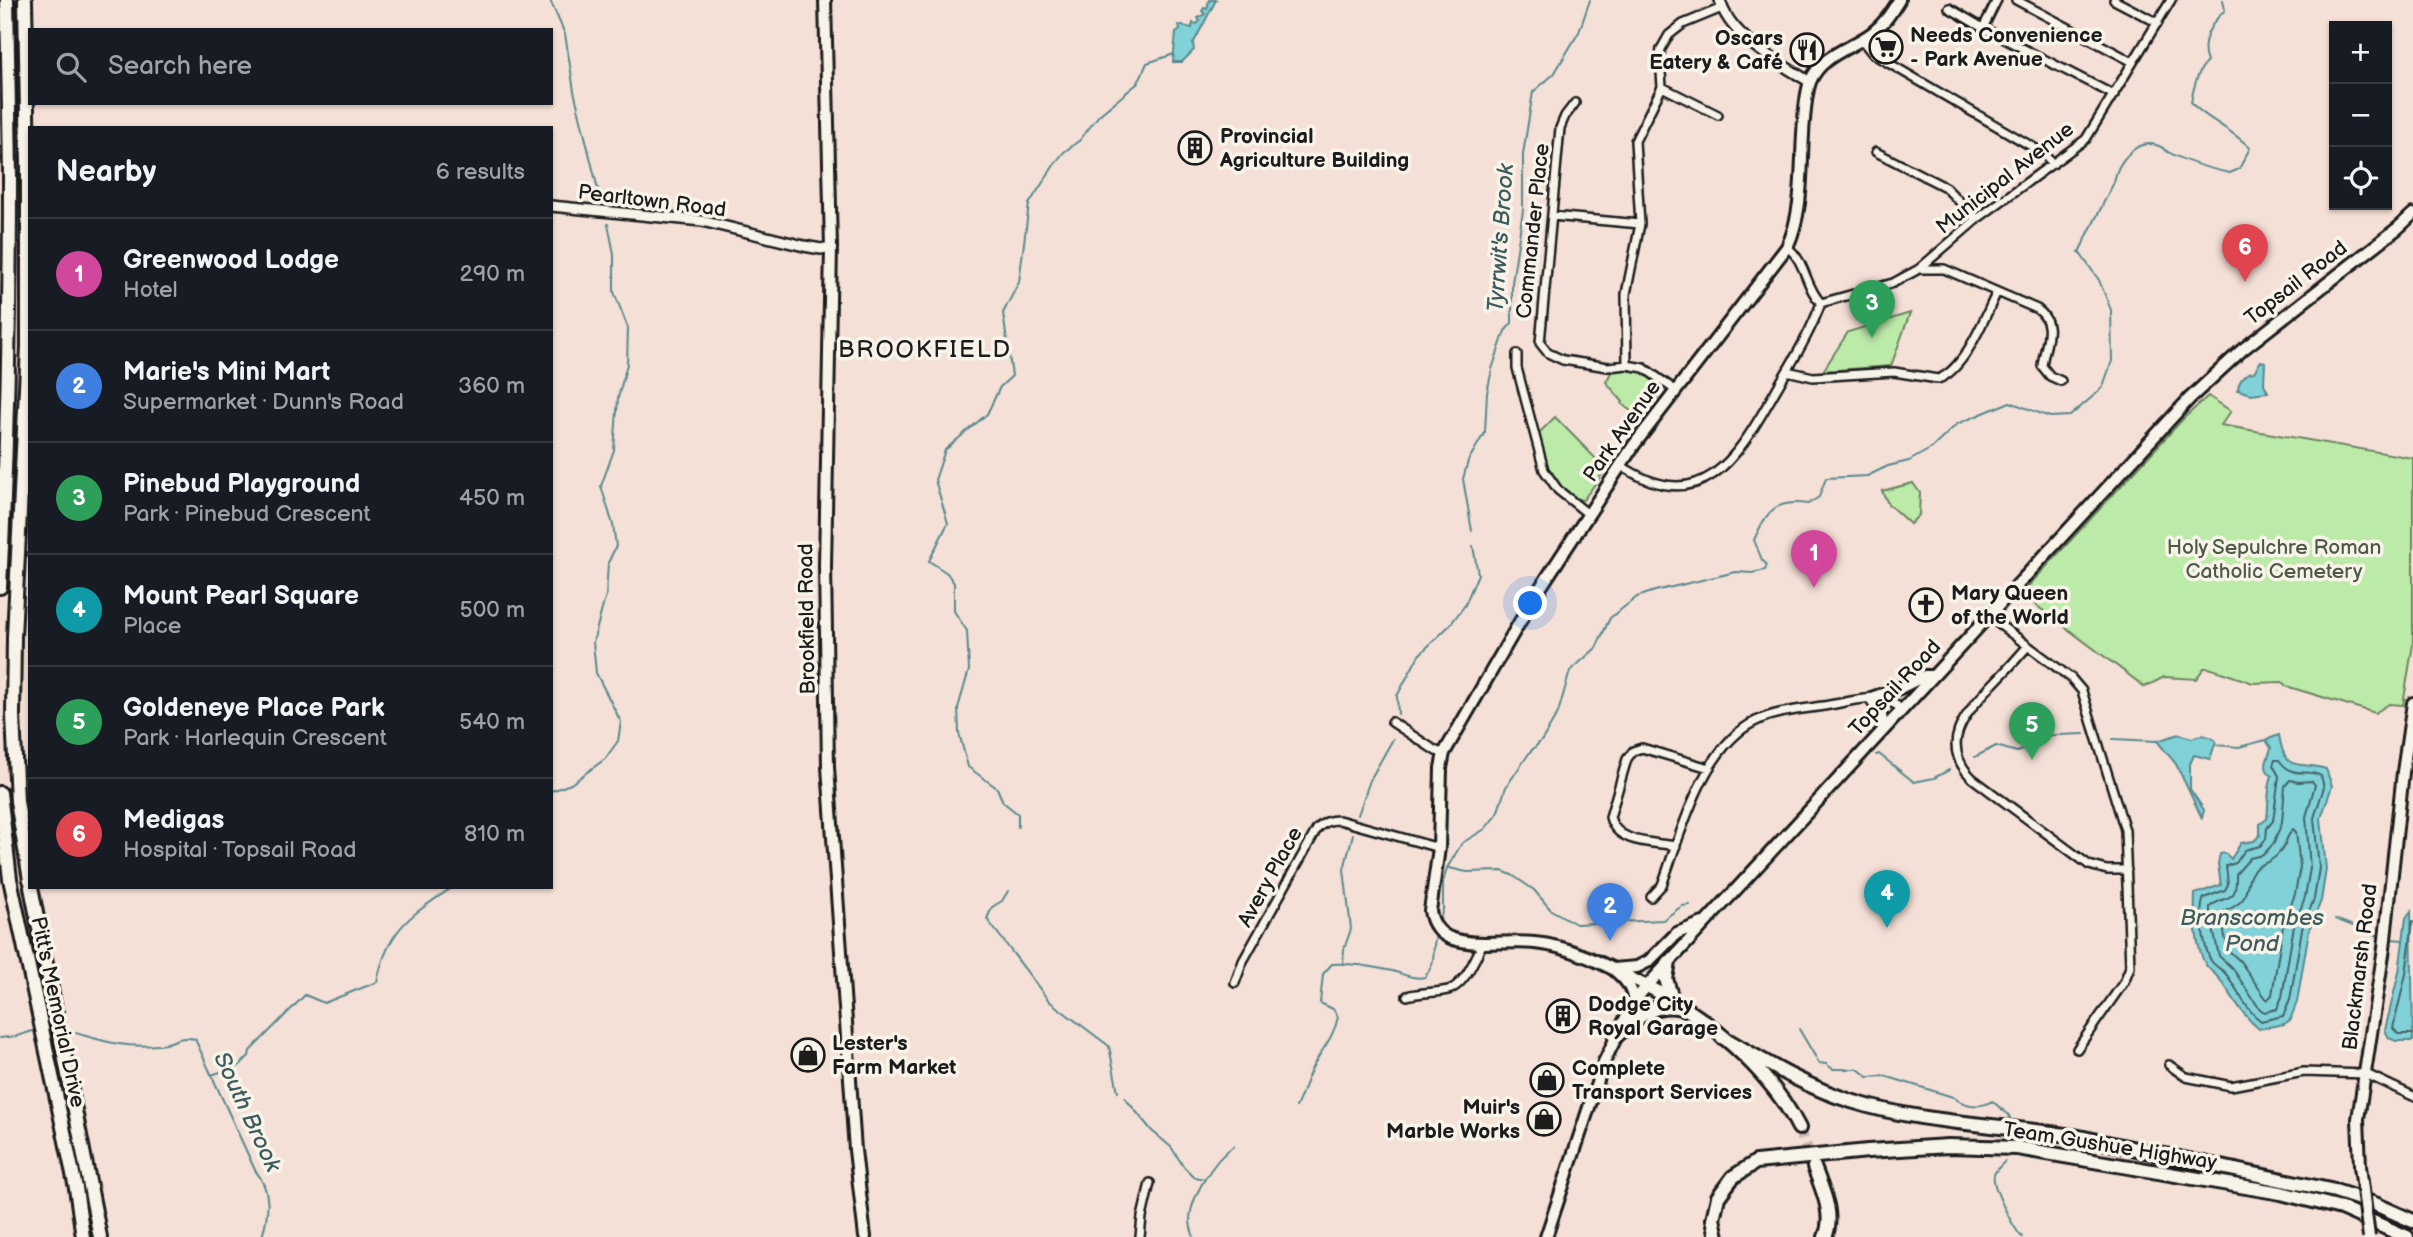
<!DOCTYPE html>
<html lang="en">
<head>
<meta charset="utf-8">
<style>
	:root { --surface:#171b24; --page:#20242c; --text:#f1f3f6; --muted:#9ea1a6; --line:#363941; --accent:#919294 }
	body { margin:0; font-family:"Balsamiq Sans",sans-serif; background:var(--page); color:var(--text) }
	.controls { position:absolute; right:21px; top:21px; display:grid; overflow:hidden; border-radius:0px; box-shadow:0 2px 5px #0004 }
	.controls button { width:63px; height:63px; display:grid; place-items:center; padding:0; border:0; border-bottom:2px solid var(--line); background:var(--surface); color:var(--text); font:35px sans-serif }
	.you { position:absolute; left:1531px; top:604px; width:24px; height:24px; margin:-18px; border:5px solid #fff; border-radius:50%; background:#1a73e8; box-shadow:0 0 0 10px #1a73e833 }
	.badge { display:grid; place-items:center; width:46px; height:46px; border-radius:50%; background:var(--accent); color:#fff; font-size:23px; font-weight:700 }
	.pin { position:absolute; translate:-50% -58px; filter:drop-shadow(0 2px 4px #0008) }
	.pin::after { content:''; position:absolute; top:37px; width:24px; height:21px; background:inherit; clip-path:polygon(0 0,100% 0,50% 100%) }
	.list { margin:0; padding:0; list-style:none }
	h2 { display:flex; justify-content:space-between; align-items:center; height:91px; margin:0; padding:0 28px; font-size:30px }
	h2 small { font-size:23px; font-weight:400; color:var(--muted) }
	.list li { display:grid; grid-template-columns:46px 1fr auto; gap:21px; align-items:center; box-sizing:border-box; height:112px; padding:0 28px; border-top:2px solid var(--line) }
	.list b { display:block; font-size:26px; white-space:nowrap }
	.list p { margin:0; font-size:23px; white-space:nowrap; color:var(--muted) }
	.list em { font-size:23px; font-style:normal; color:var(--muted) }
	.icon { flex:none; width:38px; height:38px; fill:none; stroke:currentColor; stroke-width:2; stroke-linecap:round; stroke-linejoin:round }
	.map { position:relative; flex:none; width:2413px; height:1237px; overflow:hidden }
	.search { position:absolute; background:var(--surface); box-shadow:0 2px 5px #0004; left:28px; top:28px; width:525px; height:77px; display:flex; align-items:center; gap:18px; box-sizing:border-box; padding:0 24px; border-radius:0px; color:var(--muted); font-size:26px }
	.panel { position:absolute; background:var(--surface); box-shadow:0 2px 5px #0004; left:28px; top:126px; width:525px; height:763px; border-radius:0px }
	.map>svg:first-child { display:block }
	.green { fill:#bceaa8; stroke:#6c8362; stroke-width:2 }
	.water { fill:#80d1d8; stroke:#58898d; stroke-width:2 }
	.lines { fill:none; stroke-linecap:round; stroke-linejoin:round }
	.shore { stroke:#446467; stroke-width:2 }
	.stream { stroke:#58898d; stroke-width:2 }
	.motorway-tunnel { stroke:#c9b9b2; stroke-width:12; stroke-dasharray:12 6; stroke-linecap:butt }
	.minor-casing { stroke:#1c1c1c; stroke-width:12 }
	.tertiary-casing { stroke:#1c1c1c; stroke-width:14 }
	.secondary-casing { stroke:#1c1c1c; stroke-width:16 }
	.primary-casing { stroke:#1c1c1c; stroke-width:16 }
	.motorway-casing { stroke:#1c1c1c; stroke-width:18 }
	.minor { stroke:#f7f3e8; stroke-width:7 }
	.tertiary { stroke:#f7f3e8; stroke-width:9 }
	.secondary { stroke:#f7f3e8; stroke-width:10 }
	.primary { stroke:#f7f3e8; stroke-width:10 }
	.motorway { stroke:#f7f3e8; stroke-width:12 }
	.secondary-bridge-casing { stroke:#1c1c1c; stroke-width:16; stroke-linecap:butt }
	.motorway-bridge-casing { stroke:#1c1c1c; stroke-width:18; stroke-linecap:butt }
	.secondary-bridge { stroke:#f7f3e8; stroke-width:10 }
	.motorway-bridge { stroke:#f7f3e8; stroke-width:12 }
	.labels { text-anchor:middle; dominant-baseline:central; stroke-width:7; stroke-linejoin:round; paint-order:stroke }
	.poi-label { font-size:21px; font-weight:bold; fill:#1c1c1c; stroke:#f7f3e8; text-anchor:start }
	.street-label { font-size:21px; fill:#1c1c1c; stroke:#f7f3e8 }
	.park-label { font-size:21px; fill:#4c5a46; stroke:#f7f3e8 }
	.water-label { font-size:23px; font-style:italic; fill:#3f5b5e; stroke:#f7f3e8 }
	.quarter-label { font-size:24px; letter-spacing:2px; fill:#1c1c1c; stroke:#f7f3e8 }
</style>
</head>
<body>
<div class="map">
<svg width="2413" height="1237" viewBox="0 0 2413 1237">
	<rect width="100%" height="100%" fill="#f4e0d7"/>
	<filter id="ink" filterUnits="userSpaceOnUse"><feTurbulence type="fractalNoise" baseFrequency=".0143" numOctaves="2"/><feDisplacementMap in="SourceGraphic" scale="14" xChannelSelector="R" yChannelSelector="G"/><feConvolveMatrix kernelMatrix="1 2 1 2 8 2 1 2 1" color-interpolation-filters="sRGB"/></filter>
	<g filter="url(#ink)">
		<path class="green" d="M1910 313 1891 366 1823 371 1848 332Z
			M1630 368 1642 369 1663 387 1662 391 1641 419 1622 404 1623 402 1606 382 1612 371Z
			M2208 396 2231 411 2221 425 2413 458V644L2403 705 2389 704 2375 713 2286 686 2282 682 2253 683 2209 668H2204L2196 679 2164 677 2145 687 2021 594 2183 419Z
			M1555 417 1606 469 1583 500C1552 496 1544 460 1537 435Z
			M1913 483 1920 493 1919 515 1910 524 1888 504 1882 491Z"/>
		<path class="water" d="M1209 0H1216L1193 44 1194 50 1182 62H1173L1176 33 1180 30 1179 25 1192 28 1193 23 1197 24 1200 21 1198 18 1205 14 1202 11 1204 8 1207 9Z
			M2261 361 2265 362 2264 384 2268 392 2251 394 2238 390C2238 382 2245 372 2254 372Z
			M2179 734 2192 738C2201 733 2208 735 2216 741L2210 759 2194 755 2190 764V789L2204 810 2202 818 2176 764 2157 741Z
			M2279 735C2285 775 2298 760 2326 769L2332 786 2321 818 2326 869 2321 901 2309 930 2297 1002 2290 1020 2284 1024 2259 1029C2242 1015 2234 998 2221 981 2217 975 2210 971 2206 965 2195 947 2194 914 2195 894L2221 885 2218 864 2220 854 2225 853 2231 859 2241 843 2254 841 2260 835V824L2267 819C2269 805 2267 788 2272 776 2261 767 2268 760 2271 748L2266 740Z
			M2411 911 2413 1041H2396L2389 1038 2385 1030 2399 972 2406 918Z"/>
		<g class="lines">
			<path class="shore" d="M2279 760C2295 781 2305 767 2321 776L2324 787 2314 818 2319 868 2314 899 2302 929 2290 1000 2283 1016 2261 1021C2244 1009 2238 988 2225 973 2221 969 2215 966 2212 962 2204 951 2198 910 2204 898L2225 890 2228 884 2226 866 2236 863 2245 850 2260 846 2266 839 2267 828 2273 821 2279 776 2273 765 2275 760Z
				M2290 780 2298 782 2312 781 2315 785 2306 817 2310 868 2305 897 2294 926 2282 997 2277 1009 2264 1012 2259 1008 2233 969 2219 956 2210 915V907C2227 892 2237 906 2236 874L2250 858 2263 855 2274 843 2282 822 2285 786Z
				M2293 829 2296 832 2300 867 2295 894 2283 926 2272 995 2267 1000 2240 961 2228 950 2220 914C2228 909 2237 907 2243 899 2249 888 2246 876 2256 868 2264 862 2271 863 2279 853 2286 846 2286 836 2293 829Z
				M2413 921 2406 974 2393 1028 2398 1034H2413"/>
			<path class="stream" d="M550 0 565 34 574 91 601 202
				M1472 531 1463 479 1468 461 1485 432 1487 393 1492 369 1505 331 1512 323V283L1523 210V154L1533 92 1554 74 1579 32 1590 0
				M1398 714 1397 696 1419 655 1450 625 1465 605 1478 574 1473 546
				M2113 739 2157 741
				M2216 745 2239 747 2266 740
				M1876 755 1879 754 1914 782 1934 778 1949 770
				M1975 757 1996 746 2017 752 2026 749 2033 736 2084 734
				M551 791 571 784 605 759 618 741 621 722 596 673 593 642 606 595 608 563 616 546 613 525 601 486 614 450 618 398 627 364 628 328 614 292V254L608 224
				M1358 815 1370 780 1393 739
				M1018 827V814L1003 802 997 788 968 767 959 733 958 708 969 670 967 631 954 611V583L947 573 929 561 948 523 935 480 945 450 987 414 1000 387 1012 376 1003 313 1019 282 1029 204 1056 162 1064 152 1080 140 1099 115 1138 83 1147 63 1174 54
				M1449 868 1467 872 1502 871 1512 875 1534 890 1551 910 1576 924 1663 920 1682 906 1690 905
				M1008 891 1002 901 992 907 987 919 1049 1001 1109 1046 1118 1092
				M2335 919 2379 936
				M1439 923 1443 909V882L1447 868 1462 843 1485 829 1497 814 1506 787 1530 752 1542 740 1558 713 1570 671 1596 648 1610 618 1637 597 1655 591 1736 572 1752 573 1765 570 1767 565 1762 560 1754 540C1767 511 1775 499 1808 504L1819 497 1826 478 1867 476 1888 466 1909 461 1932 448 1957 424 2010 402 2050 417 2070 416 2099 391 2103 386 2112 361 2111 310 2099 280 2079 252 2114 182C2117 163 2136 137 2159 146 2162 147 2165 150 2168 152 2186 162 2210 169 2230 173L2239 169 2250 148C2232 129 2209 121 2191 103 2193 90 2197 71 2207 62 2199 42 2211 23 2225 10L2223 0
				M2391 939 2403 940
				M1343 963 1344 949 1351 929 1344 869 1353 834
				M1799 1029 1819 1063 1826 1064 1833 1069H1858L1868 1077 1885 1076 1953 1097C1963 1105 1979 1109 1992 1101L2009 1115 2010 1118
				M76 1033C107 1042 124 1048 158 1045 174 1044 176 1035 195 1039L255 1170C272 1191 269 1212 262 1237
				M0 1038 17 1036 36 1030
				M211 1075 239 1066 249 1056 250 1051 305 995 324 1003 377 982C388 928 410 916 453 887
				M1125 1098 1152 1131 1171 1147 1184 1167 1194 1177 1205 1179
				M1296 1107C1303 1093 1306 1079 1313 1066 1322 1049 1334 1037 1338 1017L1333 1009 1320 1003 1323 974 1332 964C1351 963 1369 966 1387 970 1401 972 1411 980 1425 977 1439 957 1430 954 1436 935
				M2005 1161C2002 1165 1995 1170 1994 1175 1991 1186 2014 1229 2022 1237
				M1194 1237C1192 1232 1190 1226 1190 1221 1190 1197 1215 1158 1234 1146"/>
			<path class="motorway-tunnel" d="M1799 1128 1813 1164"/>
			<defs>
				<path id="minor" d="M2016 0 2133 62
					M2114 0 2158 23
					M1949 8 1983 28 2114 95
					M1983 28 1997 0
					M1862 40 1873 54 2043 153 2053 164
					M1662 87 1718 115
					M1575 103 1565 116 1560 128 1540 343 1548 353 1563 360 1608 367 1627 365 1644 368 1675 390
					M1876 152 1945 187 1977 219
					M1552 216 1640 224
					M1787 247C1806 261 1805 287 1821 303L1893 283 1919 269H1944L2037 309C2058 324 2044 345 2042 366L2050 376 2061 381
					M1919 269 1977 219 2086 139 2171 0
					M1517 354V368L1544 470 1558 490 1588 514
					M1627 365 1626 294 1640 224 1635 141 1662 87 1660 56 1661 49 1669 35 1683 24 1722 8
					M1787 371 1813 377 1894 372 1938 379C1965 370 1985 316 1997 292
					M1620 465C1704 521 1739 454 1776 390 1792 362 1810 334 1821 303
					M1988 616 2071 678 2082 691 2125 830 2130 967 2124 982 2077 1049
					M2028 646C2016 660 2003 674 1990 687 1965 714 1938 744 1972 778L2089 865 2107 870H2127
					M1392 722 1436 751 1444 753
					M1676 846C1653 842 1616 844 1610 817L1627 759 1633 751 1642 748 1709 768
					M1651 897 1662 885C1681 833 1703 746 1756 721 1779 710 1809 709 1835 704 1857 700 1882 692 1901 709
					M1235 983 1243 961 1317 829C1324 822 1329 820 1339 820L1439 848
					M1407 996C1419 992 1442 993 1451 989 1467 981 1475 958 1483 943
					M2169 1065 2186 1077 2231 1086 2304 1072 2366 1074 2413 1096
					M1140 1237 1142 1217 1150 1183"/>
				<path id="tertiary" d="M1720 0C1728 36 1781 64 1810 82
					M0 153 30 149
					M551 206 702 221 804 246 821 249 831 247"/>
				<path id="secondary" d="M825 0 831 247 825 566 828 767 855 1150 865 1237
					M1647 986C1613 969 1573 946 1535 943 1508 940 1479 947 1453 939 1440 935 1432 924 1430 911L1439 848 1441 768 1444 753 1533 599 1634 445 1787 247C1805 209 1800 161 1804 120 1805 108 1806 93 1810 82 1821 55 1850 49 1872 33 1884 24 1891 13 1899 0
					M2360 1166 2358 1119 2384 948 2403 772 2413 703"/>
				<path id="primary" d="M1883 729 1881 715 1871 698 1900 688 1924 676H1932
					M1613 969 1637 967 1649 961 1677 933 1703 923
					M1613 969C1625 979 1631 985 1634 1001
					M1546 1237 1604 1062 1634 1001 1647 986 2190 398 2242 350 2398 228 2413 214"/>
				<path id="motorway" d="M7 0 9 111
					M25 0 27 112
					M28 165V347L14 637 13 715 17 801 30 880
					M0 587C7 450 10 313 10 176
					M0 793 10 879 76 1188 83 1237
					M31 887 100 1237
					M1669 962 1666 979 1672 999
					M1647 986C1705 1015 1770 1070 1799 1128
					M1615 1037C1635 1020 1652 1001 1681 1008
					M1722 1037C1764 1061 1805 1087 1851 1101 1926 1125 2007 1124 2084 1138L2335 1191 2375 1204 2413 1221
					M1814 1167C1822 1189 1835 1215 1825 1237
					M1717 1237 1713 1219 1718 1197 1733 1177 1756 1162 1868 1151 1948 1146 2017 1148 2281 1193 2341 1208 2407 1237"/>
			</defs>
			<use href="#minor" class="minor-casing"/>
			<use href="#tertiary" class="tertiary-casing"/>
			<use href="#secondary" class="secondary-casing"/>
			<use href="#primary" class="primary-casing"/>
			<use href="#motorway" class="motorway-casing"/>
			<use href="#minor" class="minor"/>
			<use href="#tertiary" class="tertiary"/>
			<use href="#secondary" class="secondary"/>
			<use href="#primary" class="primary"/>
			<use href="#motorway" class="motorway"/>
			<defs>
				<path id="secondary-bridge" d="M2360 1166 2369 1237"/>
				<path id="motorway-bridge" d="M9 111 10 176
					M27 112 28 165"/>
			</defs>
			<use href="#secondary-bridge" class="secondary-bridge-casing"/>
			<use href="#motorway-bridge" class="motorway-bridge-casing"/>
			<use href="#secondary-bridge" class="secondary-bridge"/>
			<use href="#motorway-bridge" class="motorway-bridge"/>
		</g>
	</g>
	<defs>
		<symbol id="supermarket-ring" viewBox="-11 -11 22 22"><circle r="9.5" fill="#f7f3e8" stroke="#1c1c1c" stroke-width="1.5"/><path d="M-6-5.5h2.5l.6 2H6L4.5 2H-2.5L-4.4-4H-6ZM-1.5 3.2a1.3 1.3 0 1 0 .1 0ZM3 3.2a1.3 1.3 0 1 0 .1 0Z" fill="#1c1c1c"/></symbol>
		<symbol id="restaurant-ring" viewBox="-11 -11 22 22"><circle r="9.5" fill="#f7f3e8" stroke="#1c1c1c" stroke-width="1.5"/><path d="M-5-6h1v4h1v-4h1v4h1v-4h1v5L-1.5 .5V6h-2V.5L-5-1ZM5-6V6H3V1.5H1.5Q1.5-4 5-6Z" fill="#1c1c1c"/></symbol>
		<symbol id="building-ring" viewBox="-11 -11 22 22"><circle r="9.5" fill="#f7f3e8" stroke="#1c1c1c" stroke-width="1.5"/><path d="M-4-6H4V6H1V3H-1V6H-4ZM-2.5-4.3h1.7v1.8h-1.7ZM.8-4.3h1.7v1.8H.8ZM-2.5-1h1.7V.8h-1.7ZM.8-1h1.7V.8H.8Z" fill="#1c1c1c"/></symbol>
		<symbol id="church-ring" viewBox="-11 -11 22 22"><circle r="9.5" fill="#f7f3e8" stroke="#1c1c1c" stroke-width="1.5"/><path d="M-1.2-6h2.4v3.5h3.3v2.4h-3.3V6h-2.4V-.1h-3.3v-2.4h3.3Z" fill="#1c1c1c"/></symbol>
		<symbol id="shop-ring" viewBox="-11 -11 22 22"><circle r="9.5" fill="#f7f3e8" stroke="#1c1c1c" stroke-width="1.5"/><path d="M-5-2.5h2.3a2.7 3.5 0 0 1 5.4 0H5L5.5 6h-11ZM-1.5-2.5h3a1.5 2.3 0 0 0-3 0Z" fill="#1c1c1c"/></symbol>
	</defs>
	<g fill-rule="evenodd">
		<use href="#supermarket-ring" x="1867" y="28" width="38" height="38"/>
		<use href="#restaurant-ring" x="1788" y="31" width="38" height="38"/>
		<use href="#building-ring" x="1176" y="129" width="38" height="38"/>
		<use href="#church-ring" x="1907" y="586" width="38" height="38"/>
		<use href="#building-ring" x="1544" y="997" width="38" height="38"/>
		<use href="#shop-ring" x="789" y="1036" width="38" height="38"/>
		<use href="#shop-ring" x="1528" y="1061" width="38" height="38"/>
		<use href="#shop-ring" x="1525" y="1100" width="38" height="38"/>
	</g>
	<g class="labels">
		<g class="poi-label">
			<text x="1910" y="35">Needs Convenience<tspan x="1910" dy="24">- Park Avenue</tspan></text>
			<text x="1783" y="38" text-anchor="end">Oscars<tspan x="1783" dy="24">Eatery &amp; Café</tspan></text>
			<text x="1220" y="136">Provincial<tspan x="1220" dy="24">Agriculture Building</tspan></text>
			<text x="1951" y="593">Mary Queen<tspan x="1951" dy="24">of the World</tspan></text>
			<text x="1588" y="1004">Dodge City<tspan x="1588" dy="24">Royal Garage</tspan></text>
			<text x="832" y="1043">Lester's<tspan x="832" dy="24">Farm Market</tspan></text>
			<text x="1572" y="1068">Complete<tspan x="1572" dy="24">Transport Services</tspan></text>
			<text x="1520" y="1107" text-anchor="end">Muir's<tspan x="1520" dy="24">Marble Works</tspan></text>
		</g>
		<g class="street-label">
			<text transform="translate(2005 178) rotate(-38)">Municipal Avenue</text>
			<text transform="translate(652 201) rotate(7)">Pearltown Road</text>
			<text transform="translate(1533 231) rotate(-84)">Commander Place</text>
			<text transform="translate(2296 283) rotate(-38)">Topsail Road</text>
			<text transform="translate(1622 431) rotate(-55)">Park Avenue</text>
			<text transform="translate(807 619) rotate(-91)">Brookfield Road</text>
			<text transform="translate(1895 688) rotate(-47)">Topsail Road</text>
			<text transform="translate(1270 877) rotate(-61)">Avery Place</text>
			<text transform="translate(2360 967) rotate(-83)">Blackmarsh Road</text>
			<text transform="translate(58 1012) rotate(78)">Pitt's Memorial Drive</text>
			<text transform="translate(2110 1146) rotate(9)">Team Gushue Highway</text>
		</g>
		<g class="park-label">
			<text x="2274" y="547">Holy Sepulchre Roman<tspan x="2274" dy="24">Catholic Cemetery</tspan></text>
		</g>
		<g class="water-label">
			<text transform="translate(1501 238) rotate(-86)">Tyrrwit's Brook</text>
			<text x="2252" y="918">Branscombes<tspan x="2252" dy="26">Pond</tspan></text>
			<text transform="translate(247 1112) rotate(65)">South Brook</text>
		</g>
		<g class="quarter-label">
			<text x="925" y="349">BROOKFIELD</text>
		</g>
	</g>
</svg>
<div class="controls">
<button>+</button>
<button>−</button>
<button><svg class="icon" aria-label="locate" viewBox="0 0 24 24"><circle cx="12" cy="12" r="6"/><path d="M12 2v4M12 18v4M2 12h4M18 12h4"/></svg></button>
</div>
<div class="you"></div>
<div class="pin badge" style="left:1814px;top:588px;background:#d1479c">1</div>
<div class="pin badge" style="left:1610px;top:941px;background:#3f7fe0">2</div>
<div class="pin badge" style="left:1872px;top:338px;background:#2e9e5b">3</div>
<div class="pin badge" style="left:1887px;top:928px;background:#0f9aa8">4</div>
<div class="pin badge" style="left:2032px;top:760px;background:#2e9e5b">5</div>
<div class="pin badge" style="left:2245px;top:282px;background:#e0444e">6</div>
<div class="search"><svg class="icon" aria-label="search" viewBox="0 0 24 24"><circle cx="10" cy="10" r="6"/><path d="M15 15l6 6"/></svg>Search here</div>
<section class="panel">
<h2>Nearby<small>6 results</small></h2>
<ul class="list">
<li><span class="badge" style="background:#d1479c">1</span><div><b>Greenwood Lodge</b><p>Hotel</p></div><em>290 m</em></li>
<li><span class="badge" style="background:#3f7fe0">2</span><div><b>Marie's Mini Mart</b><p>Supermarket · Dunn's Road</p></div><em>360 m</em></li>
<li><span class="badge" style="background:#2e9e5b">3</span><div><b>Pinebud Playground</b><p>Park · Pinebud Crescent</p></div><em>450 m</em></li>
<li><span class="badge" style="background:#0f9aa8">4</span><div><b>Mount Pearl Square</b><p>Place</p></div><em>500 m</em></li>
<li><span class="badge" style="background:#2e9e5b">5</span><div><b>Goldeneye Place Park</b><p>Park · Harlequin Crescent</p></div><em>540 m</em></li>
<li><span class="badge" style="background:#e0444e">6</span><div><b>Medigas</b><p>Hospital · Topsail Road</p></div><em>810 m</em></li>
</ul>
</section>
</div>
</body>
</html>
